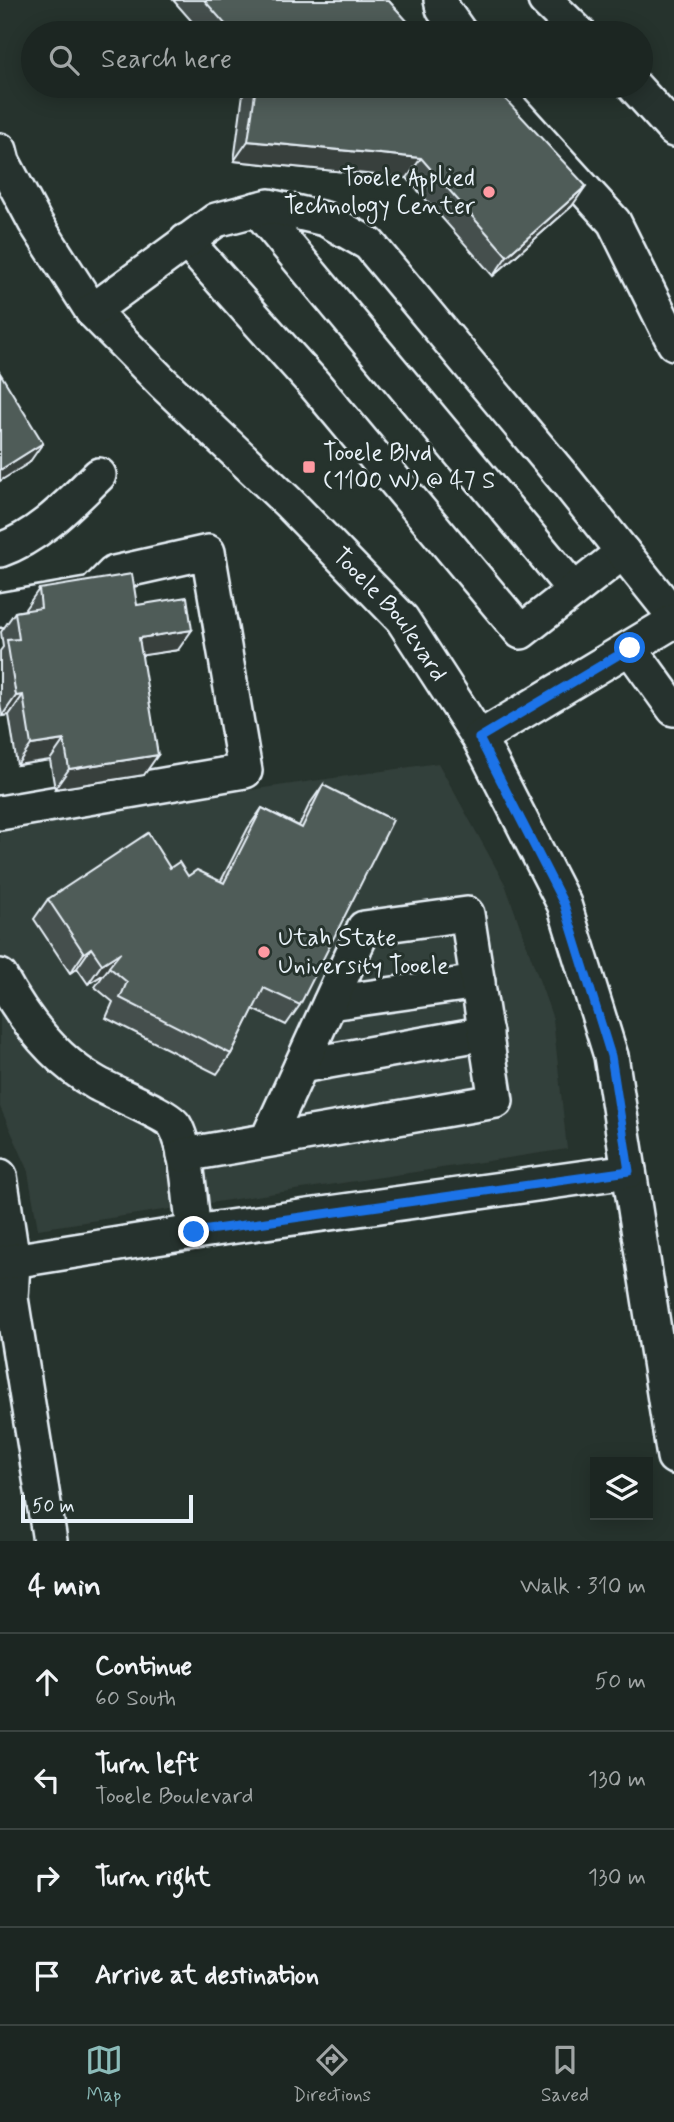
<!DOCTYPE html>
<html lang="en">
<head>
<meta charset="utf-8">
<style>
	:root { --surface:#1c2622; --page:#252e2a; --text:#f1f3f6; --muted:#a0a5a5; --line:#3a4340; --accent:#8bbbb9 }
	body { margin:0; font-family:Mynerve,sans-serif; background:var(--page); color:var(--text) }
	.controls { position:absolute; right:21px; bottom:21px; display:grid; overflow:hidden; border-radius:0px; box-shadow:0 4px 18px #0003 }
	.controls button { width:63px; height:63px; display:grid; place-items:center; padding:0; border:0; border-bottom:2px solid var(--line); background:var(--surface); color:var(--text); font:35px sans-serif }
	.scale { position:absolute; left:21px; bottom:18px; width:172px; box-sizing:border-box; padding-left:7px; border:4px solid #e8f1f8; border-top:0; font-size:19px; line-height:24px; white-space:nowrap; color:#e8f1f8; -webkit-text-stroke:5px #26332d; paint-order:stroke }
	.stop { position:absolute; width:21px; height:21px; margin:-16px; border:5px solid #1a73e8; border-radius:50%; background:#fff }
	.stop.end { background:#1a73e8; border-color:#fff; box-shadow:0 2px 7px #0008 }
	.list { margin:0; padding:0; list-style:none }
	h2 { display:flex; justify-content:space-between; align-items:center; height:91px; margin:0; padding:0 28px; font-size:30px }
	h2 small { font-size:23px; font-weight:400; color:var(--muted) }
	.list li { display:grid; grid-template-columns:46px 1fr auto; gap:21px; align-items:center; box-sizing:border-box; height:98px; padding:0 28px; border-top:2px solid var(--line) }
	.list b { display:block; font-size:26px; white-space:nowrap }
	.list p { margin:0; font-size:23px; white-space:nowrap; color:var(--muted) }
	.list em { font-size:23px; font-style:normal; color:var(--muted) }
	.icon { flex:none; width:38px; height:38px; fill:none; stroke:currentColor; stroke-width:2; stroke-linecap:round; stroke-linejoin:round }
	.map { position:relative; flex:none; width:674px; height:1541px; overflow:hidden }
	.search { position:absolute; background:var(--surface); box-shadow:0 4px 18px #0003; left:21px; right:21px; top:21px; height:77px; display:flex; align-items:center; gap:18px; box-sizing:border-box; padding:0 24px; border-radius:38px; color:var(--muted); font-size:26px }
	.sheet { height:483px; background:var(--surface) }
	nav { display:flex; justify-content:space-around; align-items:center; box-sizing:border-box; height:98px; border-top:2px solid var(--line); background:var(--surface); font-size:19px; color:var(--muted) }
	nav a { display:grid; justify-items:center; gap:4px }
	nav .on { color:var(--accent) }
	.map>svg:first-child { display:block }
	.built { fill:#333f3a }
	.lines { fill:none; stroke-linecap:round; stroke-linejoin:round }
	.minor-casing { stroke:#e8f1f8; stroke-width:38 }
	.minor { stroke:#26332d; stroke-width:33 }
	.wall { fill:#454f4d; stroke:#e8f1f8; stroke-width:2 }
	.shaded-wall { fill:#38403e; stroke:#e8f1f8; stroke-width:2 }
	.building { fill:#505c59; stroke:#e8f1f8; stroke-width:2 }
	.route { stroke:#1a73e8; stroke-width:9 }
	.poi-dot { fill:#ff9aa2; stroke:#26332d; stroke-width:2.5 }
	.labels { text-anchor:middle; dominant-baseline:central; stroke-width:6; stroke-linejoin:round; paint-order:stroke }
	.poi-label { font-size:24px; fill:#e8f1f8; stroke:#26332d; text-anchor:start }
	.street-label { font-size:24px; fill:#e8f1f8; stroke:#26332d }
</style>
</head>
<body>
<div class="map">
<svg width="674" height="1541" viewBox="0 0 674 1541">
	<rect width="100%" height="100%" fill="#26332d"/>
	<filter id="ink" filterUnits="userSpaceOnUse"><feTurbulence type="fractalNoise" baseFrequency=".0143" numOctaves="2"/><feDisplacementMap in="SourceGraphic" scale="14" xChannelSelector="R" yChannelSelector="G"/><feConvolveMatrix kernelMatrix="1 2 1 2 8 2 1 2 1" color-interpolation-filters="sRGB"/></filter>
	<g filter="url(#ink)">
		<path class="built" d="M438 763 505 884 553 1019 567 1149 38 1229 27 1167 0 1107V826Z"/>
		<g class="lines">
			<defs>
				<g id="minor">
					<path d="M441 0 443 9 460 33"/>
					<path d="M545 0 579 33"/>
					<path d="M495 86 512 110 614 222 674 343"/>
					<path d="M634 86 674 130"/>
					<path id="s1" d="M0 150 3 162 35 222 92 311 162 382 288 502 402 619 479 738 564 904 611 1056 674 1457"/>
					<path d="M257 209 574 590"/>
					<path d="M186 241 315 385 521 632 623 552"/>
					<path d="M92 311 216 220 269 206 325 219 369 244 567 482 674 616"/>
					<path d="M0 550C40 536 69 504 99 475"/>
					<path d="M0 610 93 594 114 573 208 552 245 771 0 813"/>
					<path d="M630 648 674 709"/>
					<path d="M479 738 674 621"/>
					<path d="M0 976C23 1018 53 1059 96 1083 111 1092 169 1115 175 1126 188 1148 190 1205 194 1232"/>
					<path d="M330 1003 478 982"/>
					<path d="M301 1066 486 1033"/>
					<path d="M184 1155 496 1101 467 914 364 928 267 1140"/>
					<path d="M0 1176 13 1262 11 1298 50 1541"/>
					<path d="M0 1263 194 1232 629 1171"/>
				</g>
			</defs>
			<use href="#minor" class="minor-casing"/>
			<use href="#minor" class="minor"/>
		</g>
		<path class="wall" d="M173 0H388L418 33H202Z
			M244 86H493L572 206 493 276 407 178 234 161Z
			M39 589 137 605 178 650 142 655 144 775 55 789 50 760 17 765 9 715 2 716 0 703V651L3 647 1 632 15 612 25 610V609Z
			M323 785 300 1005 286 1025 253 1009 231 1054 217 1074 106 1018 113 1002 95 987 104 974 88 984 77 968 70 973 34 919 48 899 170 868 188 876 221 881 248 828 262 808 299 826 309 805Z"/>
		<path class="shaded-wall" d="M248 141 421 158 407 178 234 161Z
			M586 186 572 206 493 276 507 256Z
			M43 443 29 463 0 481V470Z
			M192 630 178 650 125 658 139 638Z
			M23 695 9 715 2 716 16 696Z
			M64 740 50 760 17 765 31 745Z
			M158 755 144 775 55 789 69 769Z
			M91 948 77 968 70 973 84 953Z
			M121 952 104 974 88 984 102 964Z"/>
		<path class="building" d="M204 0H388L418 33H233Z
			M439 28 444 33H432Z
			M256 86H493L586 186 507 256 421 158 248 141Z
			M0 373 43 443 0 470Z
			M132 574 137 605 187 597 192 630 139 638 158 755 69 769 64 740 31 745 23 695 16 696 7 640 19 639 15 612 41 608 39 589Z
			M323 785 393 820 300 1005 264 988 231 1054 120 998 127 982 109 967 121 952 102 964 91 948 84 953 48 899 148 833 170 868 179 862 188 876 197 870 224 883 262 808 302 828Z"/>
	</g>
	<g class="lines" filter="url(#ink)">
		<path class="route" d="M194 1232 629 1171 611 1056 564 904 479 738 630 648"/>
	</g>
	<g class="poi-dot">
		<circle cx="489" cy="192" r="7"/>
		<rect x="302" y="460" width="14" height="14" rx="3.5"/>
		<circle cx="264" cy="952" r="7"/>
	</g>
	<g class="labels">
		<g class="poi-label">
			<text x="475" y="178" text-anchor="end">Tooele Applied<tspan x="475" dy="28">Technology Center</tspan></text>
			<text x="323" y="453">Tooele Blvd<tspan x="323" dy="28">(1100 W) @ 47 S</tspan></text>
			<text x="278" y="938">Utah State<tspan x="278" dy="28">University Tooele</tspan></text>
		</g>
		<g class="street-label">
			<text stroke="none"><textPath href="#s1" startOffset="612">Tooele Boulevard</textPath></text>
		</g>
	</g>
</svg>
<div class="controls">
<button><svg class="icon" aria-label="layers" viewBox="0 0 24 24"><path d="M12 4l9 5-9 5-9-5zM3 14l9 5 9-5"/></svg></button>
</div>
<div class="scale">50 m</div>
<div class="stop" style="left:630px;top:648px"></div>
<div class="stop end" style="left:194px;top:1232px"></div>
<div class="search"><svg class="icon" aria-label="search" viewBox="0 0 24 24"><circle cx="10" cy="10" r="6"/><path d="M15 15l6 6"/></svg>Search here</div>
</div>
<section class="sheet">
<h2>4 min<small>Walk · 310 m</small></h2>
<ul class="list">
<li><svg class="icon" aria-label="ahead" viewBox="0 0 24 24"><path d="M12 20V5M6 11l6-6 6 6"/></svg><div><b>Continue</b><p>60 South</p></div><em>50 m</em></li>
<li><svg class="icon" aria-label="left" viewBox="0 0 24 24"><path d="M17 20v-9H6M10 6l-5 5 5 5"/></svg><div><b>Turn left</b><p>Tooele Boulevard</p></div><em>130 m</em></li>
<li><svg class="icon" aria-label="right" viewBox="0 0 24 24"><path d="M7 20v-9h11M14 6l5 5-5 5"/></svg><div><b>Turn right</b></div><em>130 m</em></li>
<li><svg class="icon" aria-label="arrive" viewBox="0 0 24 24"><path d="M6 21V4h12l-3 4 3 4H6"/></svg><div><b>Arrive at destination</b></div></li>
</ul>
</section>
<nav>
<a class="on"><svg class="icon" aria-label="map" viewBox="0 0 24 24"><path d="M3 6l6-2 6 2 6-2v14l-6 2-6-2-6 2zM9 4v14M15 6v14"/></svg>Map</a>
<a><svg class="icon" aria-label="directions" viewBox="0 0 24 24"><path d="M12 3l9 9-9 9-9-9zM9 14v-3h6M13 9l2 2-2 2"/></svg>Directions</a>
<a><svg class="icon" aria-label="saved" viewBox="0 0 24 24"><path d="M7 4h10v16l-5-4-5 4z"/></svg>Saved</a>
</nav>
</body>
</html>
